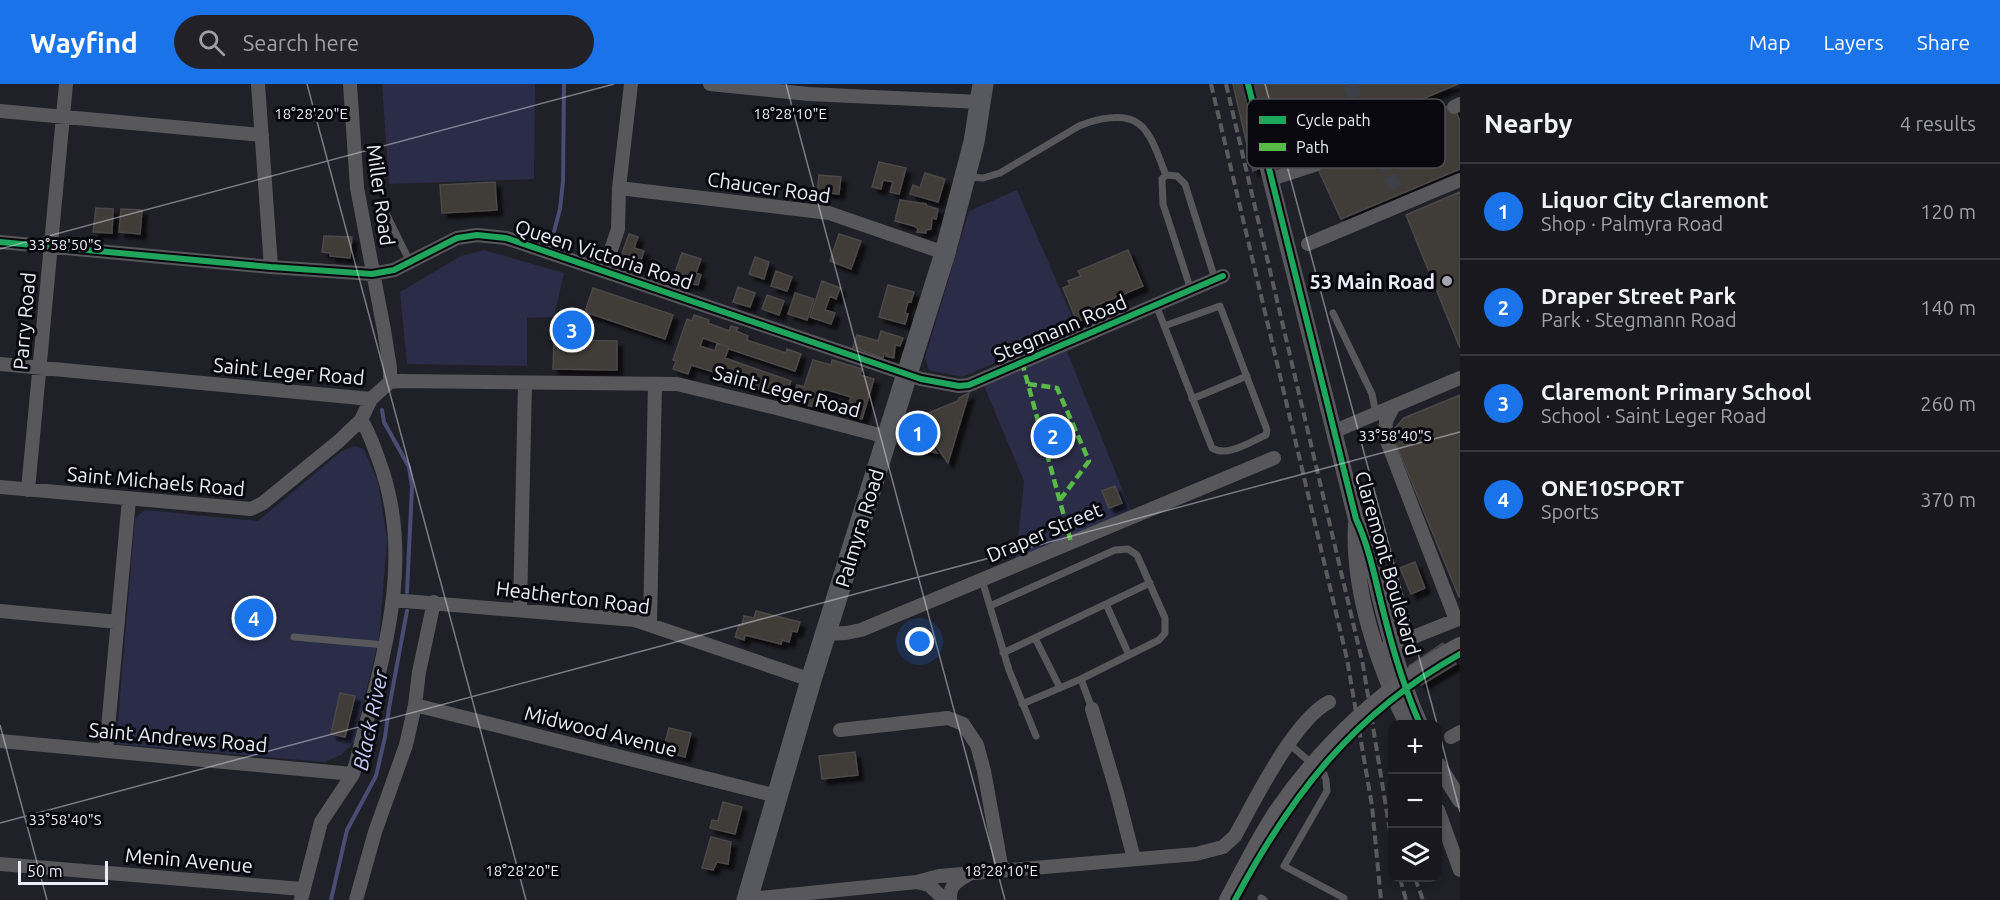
<!DOCTYPE html>
<html lang="en">
<head>
<meta charset="utf-8">
<style>
	:root { --surface:#18181e; --page:#212127; --text:#f1f3f6; --muted:#9fa0a4; --line:#36373c; --accent:#1a73e8 }
	body { margin:0; font-family:Ubuntu,sans-serif; background:var(--page); color:var(--text) }
	.controls { position:absolute; right:18px; bottom:18px; display:grid; overflow:hidden; border-radius:12px; box-shadow:0 3px 9px #0003 }
	.controls button { width:54px; height:54px; display:grid; place-items:center; padding:0; border:0; border-bottom:2px solid var(--line); background:var(--surface); color:var(--text); font:30px sans-serif }
	.scale { position:absolute; left:18px; bottom:15px; width:90px; box-sizing:border-box; padding-left:6px; border:3px solid #ebecf6; border-top:0; font-size:16px; line-height:21px; white-space:nowrap; color:#ebecf6; -webkit-text-stroke:4px #08080e; paint-order:stroke }
	.you { position:absolute; left:920px; top:558px; width:21px; height:21px; margin:-15px; border:4px solid #fff; border-radius:50%; background:#1a73e8; box-shadow:0 0 0 9px #1a73e833 }
	.badge { display:grid; place-items:center; width:39px; height:39px; border-radius:50%; background:var(--accent); color:#fff; font-size:20px; font-weight:700 }
	.pin { position:absolute; translate:-50% -50%; border:3px solid #fff; box-shadow:0 2px 6px #0006 }
	.list { margin:0; padding:0; list-style:none }
	h2 { display:flex; justify-content:space-between; align-items:center; height:78px; margin:0; padding:0 24px; font-size:26px }
	h2 small { font-size:20px; font-weight:400; color:var(--muted) }
	.list li { display:grid; grid-template-columns:39px 1fr auto; gap:18px; align-items:center; box-sizing:border-box; height:96px; padding:0 24px; border-top:2px solid var(--line) }
	.list b { display:block; font-size:22px; white-space:nowrap }
	.list p { margin:0; font-size:20px; white-space:nowrap; color:var(--muted) }
	.list em { font-size:20px; font-style:normal; color:var(--muted) }
	.icon { flex:none; width:33px; height:33px; fill:none; stroke:currentColor; stroke-width:2; stroke-linecap:round; stroke-linejoin:round }
	.map { position:relative; flex:none; width:1460px; height:816px; overflow:hidden }
	header { display:flex; align-items:center; gap:36px; box-sizing:border-box; height:84px; padding:0 30px; background:var(--accent); color:#fff }
	header strong { font-size:28px }
	nav { display:flex; gap:33px; margin-inline-start:auto; font-size:21px }
	.search { width:420px; height:54px; background:var(--page); display:flex; align-items:center; gap:15px; box-sizing:border-box; padding:0 21px; border-radius:33px; color:var(--muted); font-size:22px }
	main { display:flex }
	aside { flex:1; background:var(--surface) }
	.map>svg:first-child { display:block }
	.green { fill:#2b2c47 }
	.lines { fill:none; stroke-linecap:round; stroke-linejoin:round }
	.stream { stroke:#4a4c73; stroke-width:4 }
	.building { fill:#413c39; stroke:#4b4848; stroke-width:1.5; filter:url(#shadow) }
	.minor-tunnel { stroke:#3e3f47; stroke-width:14; stroke-dasharray:14 7; stroke-linecap:butt }
	.tertiary-tunnel { stroke:#3e3f47; stroke-width:16; stroke-dasharray:16 8; stroke-linecap:butt }
	.service { stroke:#57575c; stroke-width:7 }
	.minor { stroke:#57575c; stroke-width:14 }
	.tertiary { stroke:#57575c; stroke-width:16 }
	.secondary { stroke:#5b5b5f; stroke-width:18 }
	.primary { stroke:#58595f; stroke-width:21 }
	.rail { stroke:#5b5b5f; stroke-width:4; stroke-dasharray:9 4.5; stroke-linecap:butt }
	.quiet { stroke:#58b947; stroke-width:4.5; stroke-dasharray:9 4.5; stroke-linecap:butt }
	.cycleway-casing { stroke:#08080e; stroke-width:10 }
	.cycleway { stroke:#20a55d; stroke-width:6 }
	.ticks { fill:none; stroke:#ebecf6; stroke-width:1.5; stroke-opacity:0.45 }
	.poi-dot { fill:#a4a5ae; stroke:#08080e; stroke-width:2 }
	.labels { text-anchor:middle; dominant-baseline:central; stroke-width:6; stroke-linejoin:round; paint-order:stroke }
	.street-label { font-size:20px; fill:#ebecf6; stroke:#08080e }
	.poi-label { font-size:20px; font-weight:bold; fill:#ebecf6; stroke:#08080e; text-anchor:end }
	.water-label { font-size:21px; font-style:italic; fill:#c8cbf6; stroke:#08080e }
	.key { fill:#08080e; stroke:#4c4c54; stroke-width:1.5 }
	.key-label { font-size:16px; fill:#ebecf6 }
	.ticks-label { font-size:15px; text-anchor:middle; fill:#ebecf6; stroke:#08080e; stroke-width:6; stroke-linejoin:round; paint-order:stroke }
</style>
</head>
<body>
<header>
<strong>Wayfind</strong>
<div class="search"><svg class="icon" aria-label="search" viewBox="0 0 24 24"><circle cx="10" cy="10" r="6"/><path d="M15 15l6 6"/></svg>Search here</div>
<nav><a>Map</a><a>Layers</a><a>Share</a></nav>
</header>
<main>
<div class="map">
<svg width="1460" height="816" viewBox="0 0 1460 816">
	<defs>
		<filter id="shadow"><feDropShadow dx="5.5" dy="5.5" stdDeviation="1.5" flood-color="#0009"/></filter>
	</defs>
	<rect width="100%" height="100%" fill="#202028"/>
	<path class="green" d="M382 0H535L534 95 389 100Z
		M1017 106 1077 244 962 293 929 286 925 274 969 127Z
		M484 166 564 189 554 233 527 234V282L407 280 400 208 461 172Z
		M1064 260 1133 432 1015 482 1024 397 981 295Z
		M354 362 364 365 378 398 387 456 379 554 354 658 341 671 325 678 116 660 135 434 145 426 258 437 342 367Z"/>
	<g class="lines">
		<path class="stream" d="M551 159 560 125 563 97 564 0
			M382 326 384 338 409 383 412 403 407 508
			M331 816 347 746 376 692 385 653 389 624 407 527"/>
	</g>
	<path class="building" d="M1233 0H1458L1396 26 1388 24 1364 34 1341 44V50L1337 52 1253 87Z
		M1453 20 1460 37V85L1341 135 1318 85 1332 79 1329 73Z
		M879 78 906 84 899 110 890 108 893 98 883 96 881 105 872 103Z
		M925 89 945 95 938 118 910 110 913 101 920 104Z
		M819 91 841 93 839 110 817 108Z
		M495 98 497 126 442 129 440 101Z
		M1460 108V264L1406 131Z
		M900 116 926 120 927 122 938 125 936 135 932 134 931 145 926 146V149L917 148 918 145 914 142 895 137Z
		M96 124 113 125 112 149 93 148Z
		M121 125 142 126 140 150 119 148Z
		M629 150 638 153 634 164 644 167 639 182 633 180 632 183 620 175Z
		M839 150 861 157 851 185 830 177Z
		M324 152 352 153 350 174 330 172V169L322 168Z
		M1128 166 1143 202 1095 222 1098 229 1077 238 1063 204 1070 201 1068 197 1081 192 1078 187Z
		M682 169 701 175 696 189 701 191 698 201 672 197Z
		M755 173 769 178 764 195 749 190Z
		M776 187 792 193 787 207 771 202Z
		M822 197 840 204 836 215 830 212 825 226 835 229 831 240 810 233Z
		M888 201 914 208 911 218 908 217 905 229 908 230 905 240 879 233Z
		M738 203 755 209 750 223 733 218Z
		M593 204 673 231 665 255 585 228Z
		M795 209 814 215 807 236 788 230Z
		M767 211 784 217 779 231 762 225Z
		M694 231 709 236 708 239 729 247 731 242 738 244 736 247 748 252 747 256 786 269 787 265 801 270 795 287 729 265V263L703 254 700 262 715 267 717 259 729 263 725 274 791 297 785 314 745 301 746 298 691 281 688 290 673 285 676 277 673 276 687 235 692 237Z
		M881 247 903 254 900 262 895 261 894 274 886 272 887 270 884 269 883 274 853 263 857 251 878 257Z
		M554 256 617 257V286L553 285Z
		M813 276 831 281 832 276 862 285 860 291 874 295 862 335 846 330 851 313 824 305 818 324 792 317 797 301 804 303Z
		M969 309 948 379 917 335 921 332 958 317 959 314Z
		M1460 311V513H1459L1394 355 1395 344 1404 334Z
		M916 337 937 369 907 362Z
		M1115 402 1122 419 1109 424 1102 407Z
		M1415 478 1425 504 1411 510 1400 484Z
		M756 527 800 538 797 548 792 547 789 558 782 556 781 560 745 551 744 556 735 553 739 541H742L744 532 754 534Z
		M1443 559 1456 580 1421 601 1409 582Z
		M340 609 355 612 345 653 331 650Z
		M669 644 691 649 685 673 663 667Z
		M855 668 858 691 822 695 819 672Z
		M723 718 742 723 735 750 710 744 712 736 718 737Z
		M711 753 731 758 728 780 717 778 713 786 702 784Z"/>
	<g class="lines">
		<path class="minor-tunnel" d="M1350 0 1364 34
			M1372 54 1399 111
			M1317 80 1454 23"/>
		<path class="tertiary-tunnel" d="M1248 0 1267 81"/>
		<path class="service" d="M1166 91 1177 92 1185 100 1215 195
			M967 93 983 94 1000 89 1079 42C1096 35 1124 28 1139 40 1153 51 1159 75 1166 91L1162 95 1163 120 1191 206
			M381 119 410 178
			M1156 221 1212 364C1227 374 1251 357 1266 351L1267 346 1220 222 1164 242
			M1333 229 1372 310 1376 330
			M1192 315 1247 292
			M982 496 1009 586 1036 652
			M1106 520 1129 571
			M990 522 1115 466 1128 465 1137 471 1165 534V549L1159 556 1081 595 1022 620
			M294 553 385 561
			M1035 554 1060 604
			M1003 569 1150 499
			M1081 595 1092 625
			M1289 660 1324 690 1326 696 1327 707 1284 782 1344 814
			M1261 814 1264 816"/>
		<path class="minor" d="M258 0 271 183
			M350 0 357 104 384 246 390 284V298
			M710 0 808 10 981 18
			M1454 23 1460 20
			M0 27 262 51
			M1364 34 1372 54
			M1271 95 1317 80
			M619 104 829 129 945 169
			M0 158 271 183 372 190 394 186 457 154 477 151 506 154 921 295 959 302 969 301 1223 192
			M1308 160 1460 96
			M604 187 618 145 619 104 631 0
			M0 280 371 315 390 298 400 297 677 300 776 324 887 353
			M1335 347 1460 294
			M0 403 251 425 263 419 339 357 361 336 371 315
			M28 406 66 0
			M393 516 635 536 811 596
			M520 525 525 299
			M0 527 118 538
			M650 540 655 300
			M826 550 846 549 861 546 1274 374
			M1383 565 1456 536 1385 352 1386 337 1393 323
			M415 621 777 712
			M1092 625 1117 709 1134 775
			M840 646 948 634 963 640 977 661 984 687 1002 786
			M1451 653 1460 648
			M0 657 353 690
			M106 666 129 415
			M1438 726 1460 786
			M0 780 302 805
			M917 798 939 792 1196 770 1223 763 1235 752C1255 716 1294 636 1329 618
			M748 812 760 814 917 798 929 801 945 816
			M301 816 321 738 353 690 357 675C382 575 417 475 378 374 373 361 369 347 361 336
			M356 816 375 748 406 661 415 621 419 588 434 518
			M950 816C949 801 957 797 969 790"/>
		<path class="tertiary" d="M1267 81 1356 435C1371 467 1376 501 1385 534 1394 570 1405 606 1420 640
			M1356 439C1352 505 1378 582 1407 640
			M1438 681 1460 716"/>
		<path class="secondary" d="M1228 816C1245 785 1260 753 1280 724 1326 658 1389 600 1460 562"/>
		<path class="primary" d="M747 816 811 596 945 169 974 58 983 0"/>
		<path class="rail" d="M1211 0 1347 575 1372 722 1381 816
			M1226 0 1363 581 1392 760
			M1400 794 1406 816
			M1415 794 1423 816"/>
		<path class="quiet" d="M1022 278 1071 458
			M1028 300 1057 304 1089 377 1060 416
			M1043 353 1073 340"/>
		<defs>
			<path id="cycleway" d="M1248 0 1356 435C1371 467 1376 501 1385 534 1394 570 1405 606 1420 640
				M0 158 271 183 372 190 394 186 457 154 477 151 506 154 921 295 959 302 969 301 1223 192
				M1235 816C1291 711 1354 629 1460 570"/>
		</defs>
		<use href="#cycleway" class="cycleway-casing"/>
		<use href="#cycleway" class="cycleway"/>
	</g>
	<path class="ticks" d="M307 0 526 816M786 0 1005 816M1265 0 1437 640M0 165 614 0M0 641 47 816M1438 644 1460 728M0 739 1460 348"/>
	<circle class="poi-dot" cx="1447" cy="197" r="6"/>
	<g class="labels">
		<g class="street-label">
			<text transform="translate(769 103) rotate(8)">Chaucer Road</text>
			<text transform="translate(381 111) rotate(82)">Miller Road</text>
			<text transform="translate(604 170) rotate(18)">Queen Victoria Road</text>
			<text transform="translate(24 237) rotate(-85)">Parry Road</text>
			<text transform="translate(1060 244) rotate(-23)">Stegmann Road</text>
			<text transform="translate(289 287) rotate(5)">Saint Leger Road</text>
			<text transform="translate(787 307) rotate(15)">Saint Leger Road</text>
			<text transform="translate(156 397) rotate(5)">Saint Michaels Road</text>
			<text transform="translate(859 444) rotate(-73)">Palmyra Road</text>
			<text transform="translate(1044 448) rotate(-23)">Draper Street</text>
			<text transform="translate(1388 479) rotate(74)">Claremont Boulevard</text>
			<text transform="translate(573 513) rotate(7)">Heatherton Road</text>
			<text transform="translate(601 647) rotate(14)">Midwood Avenue</text>
			<text transform="translate(178 653) rotate(5)">Saint Andrews Road</text>
			<text transform="translate(189 776) rotate(5)">Menin Avenue</text>
		</g>
		<g class="poi-label">
			<text x="1435" y="197">53 Main Road</text>
		</g>
		<g class="water-label">
			<text transform="translate(370 636) rotate(-78)">Black River</text>
		</g>
	</g>
	<rect x="1247" y="15" width="198" height="69" rx="9" class="key"/>
	<rect x="1259" y="32" width="27" height="8" fill="#20a55d"/>
	<rect x="1259" y="59" width="27" height="8" fill="#58b947"/>
	<g class="key-label">
		<text x="1296" y="42">Cycle path</text>
		<text x="1296" y="69">Path</text>
	</g>
	<g class="ticks-label">
		<text x="311" y="35">18°28'20"E</text>
		<text x="790" y="35">18°28'10"E</text>
		<text x="65" y="166">33°58'50"S</text>
		<text x="1395" y="357">33°58'40"S</text>
		<text x="65" y="741">33°58'40"S</text>
		<text x="522" y="792">18°28'20"E</text>
		<text x="1001" y="792">18°28'10"E</text>
	</g>
</svg>
<div class="controls">
<button>+</button>
<button>−</button>
<button><svg class="icon" aria-label="layers" viewBox="0 0 24 24"><path d="M12 4l9 5-9 5-9-5zM3 14l9 5 9-5"/></svg></button>
</div>
<div class="scale">50 m</div>
<div class="you"></div>
<div class="pin badge" style="left:918px;top:349px">1</div>
<div class="pin badge" style="left:1053px;top:352px">2</div>
<div class="pin badge" style="left:572px;top:246px">3</div>
<div class="pin badge" style="left:254px;top:534px">4</div>
</div>
<aside>
<h2>Nearby<small>4 results</small></h2>
<ul class="list">
<li><span class="badge">1</span><div><b>Liquor City Claremont</b><p>Shop · Palmyra Road</p></div><em>120 m</em></li>
<li><span class="badge">2</span><div><b>Draper Street Park</b><p>Park · Stegmann Road</p></div><em>140 m</em></li>
<li><span class="badge">3</span><div><b>Claremont Primary School</b><p>School · Saint Leger Road</p></div><em>260 m</em></li>
<li><span class="badge">4</span><div><b>ONE10SPORT</b><p>Sports</p></div><em>370 m</em></li>
</ul>
</aside>
</main>
</body>
</html>
